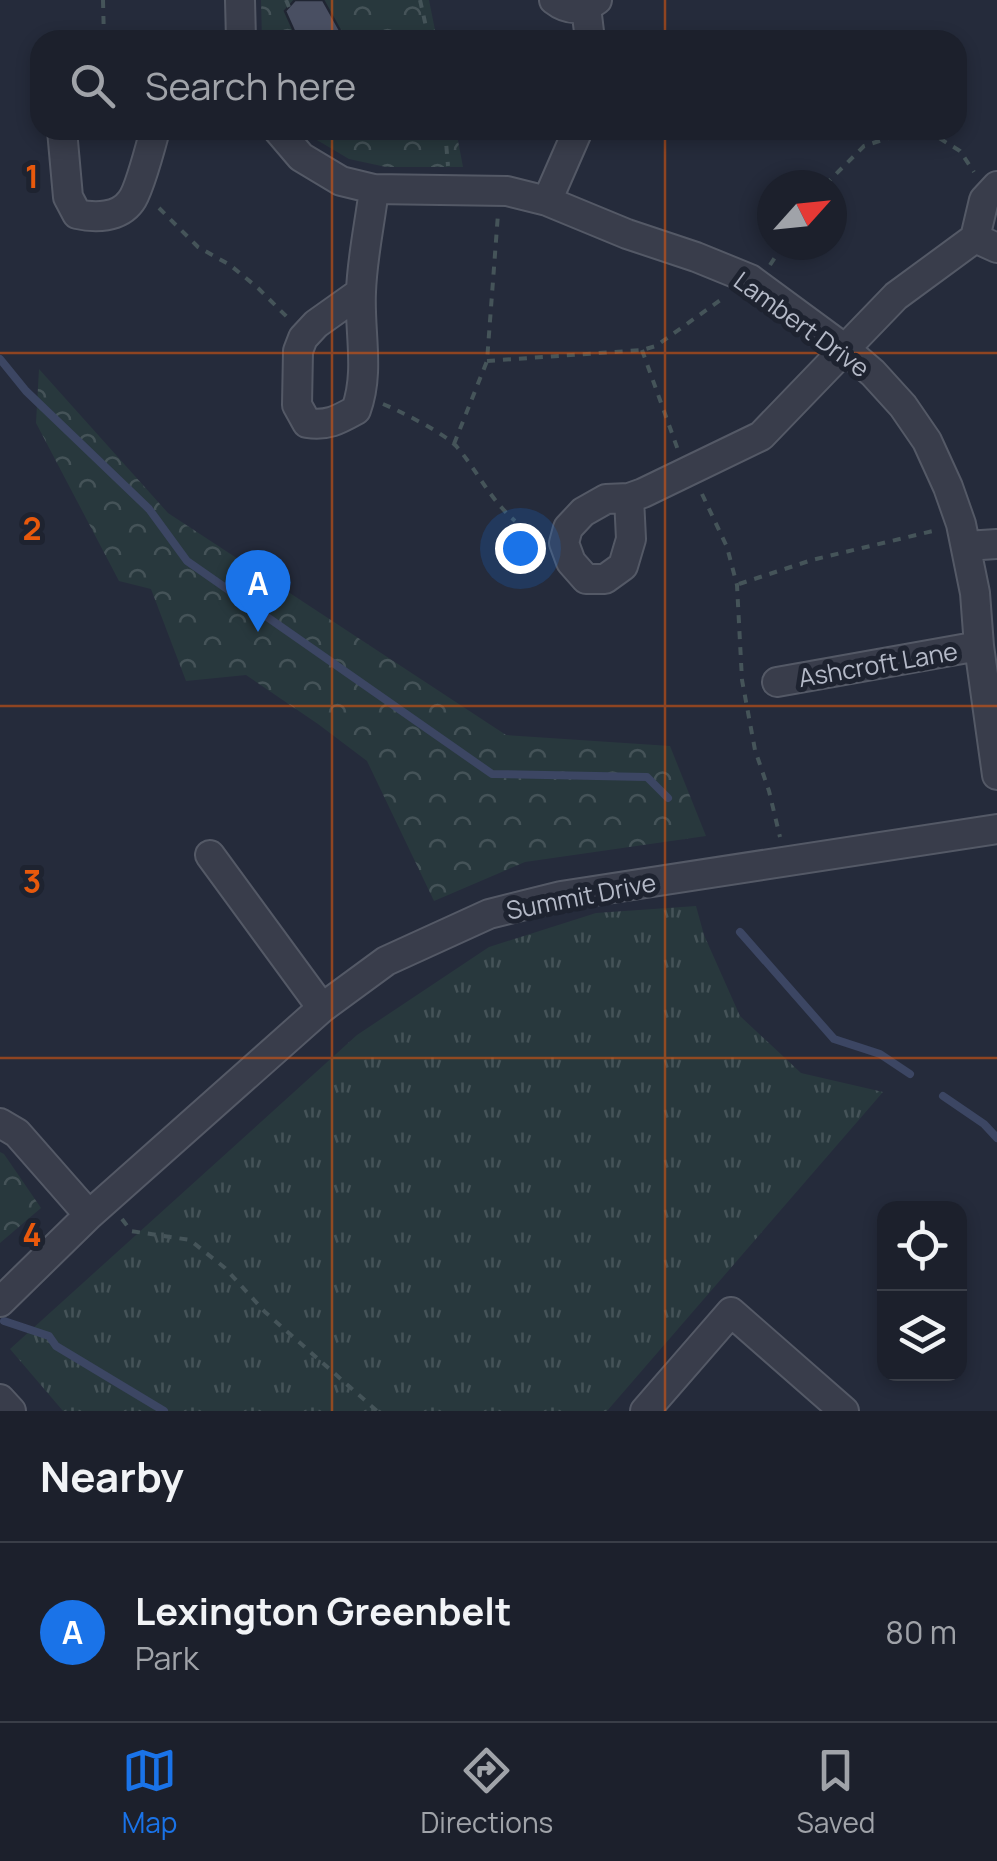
<!DOCTYPE html>
<html lang="en">
<head>
<meta charset="utf-8">
<style>
	:root { --surface:#1c202c; --page:#252834; --text:#f1f3f6; --muted:#a0a3a9; --line:#3a3e48; --accent:#1a73e8 }
	body { margin:0; font-family:Manrope,sans-serif; background:var(--page); color:var(--text) }
	.controls { position:absolute; right:30px; bottom:30px; display:grid; overflow:hidden; border-radius:20px; box-shadow:0 5px 15px #0003 }
	.controls button { width:90px; height:90px; display:grid; place-items:center; padding:0; border:0; border-bottom:2px solid var(--line); background:var(--surface); color:var(--text); font:50px sans-serif }
	.compass { position:absolute; left:757px; top:170px; width:90px; height:90px; border-radius:50%; background:var(--surface); box-shadow:0 5px 15px #0003; rotate:63deg }
	.you { position:absolute; left:520px; top:548px; width:35px; height:35px; margin:-25px; border:8px solid #fff; border-radius:50%; background:#1a73e8; box-shadow:0 0 0 15px #1a73e833 }
	.badge { display:grid; place-items:center; width:65px; height:65px; border-radius:50%; background:var(--accent); color:#fff; font-size:32px; font-weight:700 }
	.pin { position:absolute; translate:-50% -82px; filter:drop-shadow(0 2px 5px #0008) }
	.pin::after { content:''; position:absolute; top:52px; width:35px; height:30px; background:inherit; clip-path:polygon(0 0,100% 0,50% 100%) }
	.list { margin:0; padding:0; list-style:none }
	h2 { display:flex; justify-content:space-between; align-items:center; height:130px; margin:0; padding:0 40px; font-size:42px }
	h2 small { font-size:32px; font-weight:400; color:var(--muted) }
	.list li { display:grid; grid-template-columns:65px 1fr auto; gap:30px; align-items:center; box-sizing:border-box; height:180px; padding:0 40px; border-top:2px solid var(--line) }
	.list b { display:block; font-size:38px; white-space:nowrap }
	.list p { margin:0; font-size:32px; white-space:nowrap; color:var(--muted) }
	.list em { font-size:32px; font-style:normal; color:var(--muted) }
	.icon { flex:none; width:55px; height:55px; fill:none; stroke:currentColor; stroke-width:2; stroke-linecap:round; stroke-linejoin:round }
	.map { position:relative; flex:none; width:997px; height:1411px; overflow:hidden }
	.search { position:absolute; background:var(--surface); box-shadow:0 5px 15px #0003; left:30px; right:30px; top:30px; height:110px; display:flex; align-items:center; gap:25px; box-sizing:border-box; padding:0 35px; border-radius:30px; color:var(--muted); font-size:38px }
	.sheet { height:310px; background:var(--surface) }
	nav { display:flex; justify-content:space-around; align-items:center; box-sizing:border-box; height:140px; border-top:2px solid var(--line); background:var(--surface); font-size:28px; color:var(--muted) }
	nav a { display:grid; justify-items:center; gap:5px }
	nav .on { color:var(--accent) }
	.map>svg:first-child { display:block }
	.grass { fill:url(#grass-tufts) }
	.park { fill:url(#park-crowns) }
	.lines { fill:none; stroke-linecap:round; stroke-linejoin:round }
	.stream { stroke:#3c4663; stroke-width:8 }
	.building { fill:#494f62; stroke:#202532; stroke-width:2.5 }
	.minor-casing { stroke:#545966; stroke-width:32 }
	.path { stroke:#455459; stroke-width:4; stroke-dasharray:8 8; stroke-linecap:butt }
	.minor { stroke:#393d4b; stroke-width:28 }
	.grid { fill:none; stroke:#e8590c; stroke-width:2.5; stroke-opacity:0.55 }
	.labels { text-anchor:middle; dominant-baseline:central; stroke-width:10; stroke-linejoin:round; paint-order:stroke }
	.street-label { font-size:25px; fill:#b4b9c7; stroke:#1e2330 }
	.grid-label { font-size:32px; text-anchor:middle; font-weight:bold; fill:#e8590c; stroke:#1e2330; stroke-width:10; stroke-linejoin:round; paint-order:stroke }
</style>
</head>
<body>
<div class="map">
<svg width="997" height="1411" viewBox="0 0 997 1411">
	<defs>
		<pattern id="grass-tufts" width="24" height="20" patternUnits="userSpaceOnUse" patternTransform="scale(2.5)"><rect width="24" height="20" fill="#28383d"/><path d="M3 7l-1-3M5 7V3M7 7l1-3M15 17l-1-3M17 17v-4M19 17l1-3" fill="none" stroke="#455358"/></pattern>
		<pattern id="park-crowns" width="20" height="18" patternUnits="userSpaceOnUse" patternTransform="scale(2.5)"><rect width="20" height="18" fill="#28383d"/><path d="M2 6a3 3 0 1 1 6 0M12 15a3 3 0 1 1 6 0" fill="none" stroke="#455358"/></pattern>
	</defs>
	<rect width="100%" height="100%" fill="#252b3b"/>
	<path class="grass" d="M696 906 704 935 740 1016 801 1073 883 1092 607 1411H63L10 1349 357 1035 489 947 596 913Z"/>
	<path class="park" d="M261 0H429L437 40H262Z
		M300 130H456L463 167H386L349 159Z
		M39 369 168 513 506 735 670 746 706 836 525 862 434 901 367 761 318 724 246 675 186 681 151 589 119 581 36 423Z
		M0 1152 4 1154 41 1208 0 1243Z"/>
	<g class="lines">
		<path class="stream" d="M0 359 26 391 149 509 187 561 492 774 647 777 668 798
			M740 932 834 1039 880 1054 910 1074
			M943 1096 984 1124 997 1138
			M4 1321 49 1336 56 1346 164 1411"/>
	</g>
	<path class="building" d="M295 0H323L342 34 339 40H298L285 11Z"/>
	<g class="lines">
		<defs>
			<path id="minor" d="M240 0 241 40
				M554 0C568 11 583 11 597 0
				M586 7 590 40
				M62 130 68 197 77 214C95 218 119 218 131 201 139 191 151 145 155 130
				M278 130 301 157 341 181 374 189 507 191 547 201 627 234 696 257 750 279 845 349 873 373 903 406 927 441 948 487 961 524 975 593 979 646 997 775
				M997 186 984 200 975 238 997 248
				M547 201 578 130
				M361 292 316 324 303 338 298 351 297 405 307 423C328 426 338 420 356 410 370 372 359 331 361 292 362 258 370 223 374 189
				M629 498 631 539 623 566 605 579H586L571 562 564 543 568 528 583 512 606 499 629 498 643 493 761 436 896 296 975 238
				M966 546 997 544
				M777 682 979 646
				M210 855 322 1008
				M0 1123 17 1133 89 1215
				M0 1302 89 1215 322 1008 386 961 489 914 561 896 997 829
				M0 1399 11 1411
				M645 1411 731 1312 844 1411"/>
		</defs>
		<use href="#minor" class="minor-casing"/>
		<path class="path" d="M103 0 104 40
			M286 0 289 7
			M420 0 429 40
			M445 130 448 166
			M926 130 960 151 974 172
			M825 185 864 146 913 130
			M159 208 198 247 230 265 258 288 288 318
			M770 265 783 245
			M642 350 678 450
			M487 361 642 350 656 346 726 296
			M383 404C400 411 446 434 457 447 479 473 488 497 515 521
			M454 444 487 361 498 214
			M702 494 727 547 737 585 742 680 755 750 769 791 780 837
			M739 584 812 560 937 530
			M122 1219 131 1231 190 1240 225 1268 265 1312 377 1411"/>
		<use href="#minor" class="minor"/>
	</g>
	<path class="grid" d="M332 0V40M665 0V40M332 130V1411M665 130V1411M0 353H997M0 706H997M0 1058H997"/>
	<g class="labels">
		<g class="street-label">
			<text transform="translate(802 324) rotate(36)">Lambert Drive</text>
			<text transform="translate(878 664) rotate(-10)">Ashcroft Lane</text>
			<text transform="translate(581 896) rotate(-11)">Summit Drive</text>
		</g>
	</g>
	<g class="grid-label">
		<text x="32" y="188">1</text>
		<text x="32" y="540">2</text>
		<text x="32" y="893">3</text>
		<text x="32" y="1246">4</text>
	</g>
</svg>
<div class="controls">
<button><svg class="icon" aria-label="locate" viewBox="0 0 24 24"><circle cx="12" cy="12" r="6"/><path d="M12 2v4M12 18v4M2 12h4M18 12h4"/></svg></button>
<button><svg class="icon" aria-label="layers" viewBox="0 0 24 24"><path d="M12 4l9 5-9 5-9-5zM3 14l9 5 9-5"/></svg></button>
</div>
<svg class="compass" viewBox="-18 -18 36 36"><path d="M0-13l5 13h-10z" fill="#e53935"/><path d="M0 13l5-13h-10z" fill="#a0a3a9"/></svg>
<div class="you"></div>
<div class="pin badge" style="left:258px;top:632px">A</div>
<div class="search"><svg class="icon" aria-label="search" viewBox="0 0 24 24"><circle cx="10" cy="10" r="6"/><path d="M15 15l6 6"/></svg>Search here</div>
</div>
<section class="sheet">
<h2>Nearby<small></small></h2>
<ul class="list">
<li><span class="badge">A</span><div><b>Lexington Greenbelt</b><p>Park</p></div><em>80 m</em></li>
</ul>
</section>
<nav>
<a class="on"><svg class="icon" aria-label="map" viewBox="0 0 24 24"><path d="M3 6l6-2 6 2 6-2v14l-6 2-6-2-6 2zM9 4v14M15 6v14"/></svg>Map</a>
<a><svg class="icon" aria-label="directions" viewBox="0 0 24 24"><path d="M12 3l9 9-9 9-9-9zM9 14v-3h6M13 9l2 2-2 2"/></svg>Directions</a>
<a><svg class="icon" aria-label="saved" viewBox="0 0 24 24"><path d="M7 4h10v16l-5-4-5 4z"/></svg>Saved</a>
</nav>
</body>
</html>
